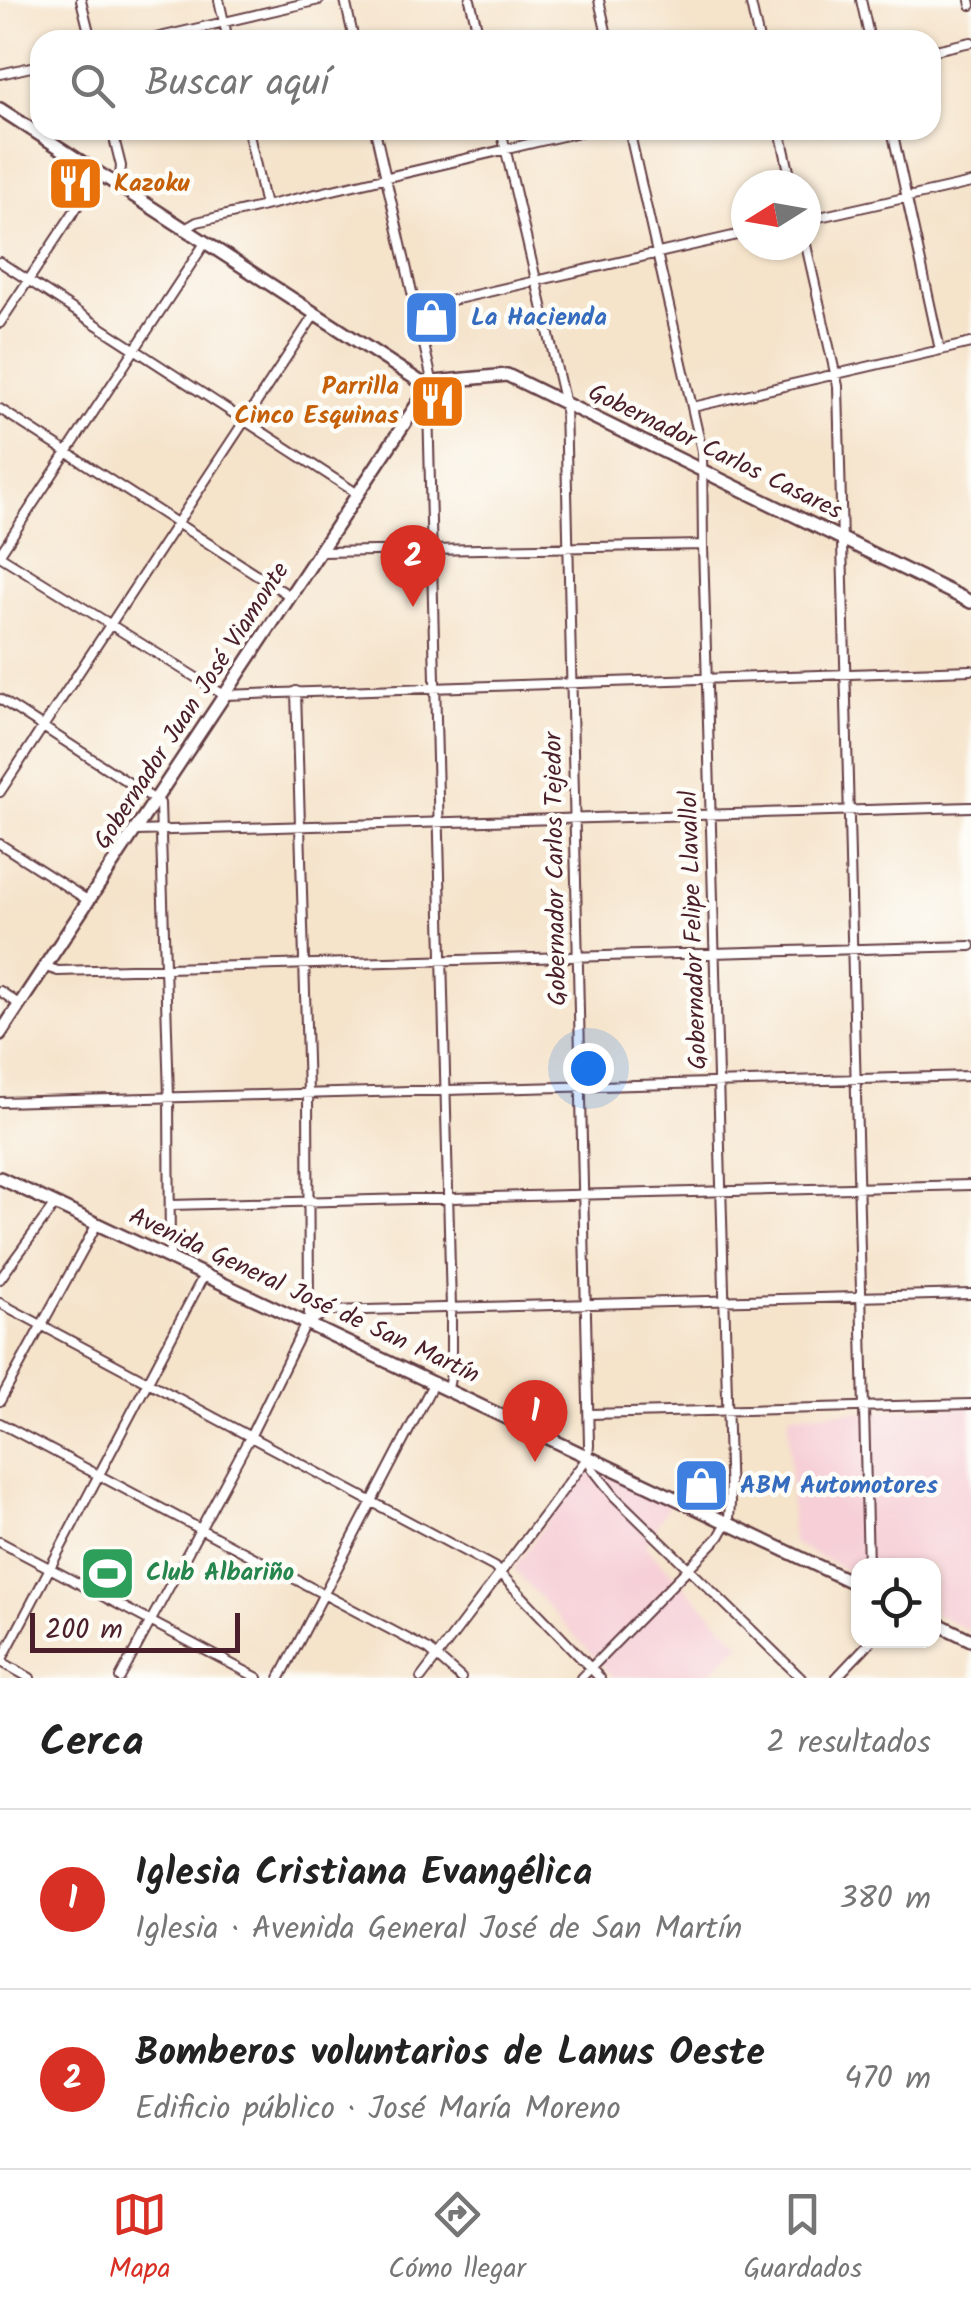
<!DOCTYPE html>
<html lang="es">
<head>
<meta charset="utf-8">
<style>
	:root { --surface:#fff; --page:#f2f2f2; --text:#222; --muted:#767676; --line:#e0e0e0; --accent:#d93025 }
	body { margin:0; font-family:Kalam,sans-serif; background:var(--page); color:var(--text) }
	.controls { position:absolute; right:30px; bottom:30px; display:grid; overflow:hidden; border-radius:20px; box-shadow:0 2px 8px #0004 }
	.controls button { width:90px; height:90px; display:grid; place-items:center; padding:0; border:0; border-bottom:2px solid var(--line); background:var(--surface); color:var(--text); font:50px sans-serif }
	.compass { position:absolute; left:731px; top:170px; width:90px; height:90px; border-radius:50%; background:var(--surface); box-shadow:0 2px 8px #0004; rotate:259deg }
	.scale { position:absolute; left:30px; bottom:25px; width:210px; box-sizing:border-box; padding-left:10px; border:5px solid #4a1f2b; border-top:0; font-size:28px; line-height:35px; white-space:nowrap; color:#4a1f2b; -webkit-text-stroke:8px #fdfcf7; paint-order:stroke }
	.you { position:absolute; left:588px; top:1068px; width:35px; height:35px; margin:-25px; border:8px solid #fff; border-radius:50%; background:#1a73e8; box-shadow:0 0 0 15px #1a73e833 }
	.badge { display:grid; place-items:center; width:65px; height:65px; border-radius:50%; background:var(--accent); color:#fff; font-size:32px; font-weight:700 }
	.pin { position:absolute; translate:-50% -82px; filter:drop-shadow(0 2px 5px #0008) }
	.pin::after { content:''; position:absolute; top:52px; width:35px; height:30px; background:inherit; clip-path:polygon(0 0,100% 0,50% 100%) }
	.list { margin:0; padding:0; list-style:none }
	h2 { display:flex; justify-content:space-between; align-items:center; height:130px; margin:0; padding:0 40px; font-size:42px }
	h2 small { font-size:32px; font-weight:400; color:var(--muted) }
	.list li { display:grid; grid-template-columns:65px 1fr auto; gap:30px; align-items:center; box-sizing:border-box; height:180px; padding:0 40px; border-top:2px solid var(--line) }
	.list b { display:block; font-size:38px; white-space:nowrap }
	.list p { margin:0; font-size:32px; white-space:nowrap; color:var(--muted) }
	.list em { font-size:32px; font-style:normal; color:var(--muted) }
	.icon { flex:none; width:55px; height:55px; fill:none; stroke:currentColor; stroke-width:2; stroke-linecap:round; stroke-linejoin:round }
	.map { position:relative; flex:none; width:971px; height:1678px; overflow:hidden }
	.search { position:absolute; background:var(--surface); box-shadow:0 2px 8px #0004; left:30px; right:30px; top:30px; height:110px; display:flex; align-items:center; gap:25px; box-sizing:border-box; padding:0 35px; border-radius:30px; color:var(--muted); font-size:38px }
	.sheet { height:490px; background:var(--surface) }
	nav { display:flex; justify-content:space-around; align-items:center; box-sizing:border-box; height:140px; border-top:2px solid var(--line); background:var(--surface); font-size:28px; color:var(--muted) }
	nav a { display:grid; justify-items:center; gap:5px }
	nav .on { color:var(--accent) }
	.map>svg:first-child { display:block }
	.built { fill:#f6cfd7 }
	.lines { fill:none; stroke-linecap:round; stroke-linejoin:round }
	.street-casing { stroke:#643c43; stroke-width:12 }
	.secondary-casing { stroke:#643c43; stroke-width:16 }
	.street { stroke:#fff; stroke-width:8 }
	.secondary { stroke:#fff; stroke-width:11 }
	.labels { text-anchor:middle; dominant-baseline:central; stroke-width:9; stroke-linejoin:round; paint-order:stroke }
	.food-label { font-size:25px; font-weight:bold; fill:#c56008; stroke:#fdfcf7; text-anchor:start }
	.shop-label { font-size:25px; font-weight:bold; fill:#366cbe; stroke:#fdfcf7; text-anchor:start }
	.street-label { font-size:25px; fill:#4a1f2b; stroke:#fdfcf7 }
	.leisure-label { font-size:25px; font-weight:bold; fill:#27864d; stroke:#fdfcf7; text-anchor:start }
</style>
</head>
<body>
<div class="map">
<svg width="971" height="1678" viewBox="0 0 971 1678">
	<rect width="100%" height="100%" fill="#fdfcf7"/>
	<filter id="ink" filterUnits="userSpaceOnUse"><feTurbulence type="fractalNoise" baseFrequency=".01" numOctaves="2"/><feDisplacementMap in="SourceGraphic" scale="20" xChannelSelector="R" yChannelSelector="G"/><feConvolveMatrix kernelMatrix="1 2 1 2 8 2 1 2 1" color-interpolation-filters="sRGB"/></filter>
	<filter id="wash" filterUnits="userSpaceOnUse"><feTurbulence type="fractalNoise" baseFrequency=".0048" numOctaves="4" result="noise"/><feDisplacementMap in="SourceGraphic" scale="40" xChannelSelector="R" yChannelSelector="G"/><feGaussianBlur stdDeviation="2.25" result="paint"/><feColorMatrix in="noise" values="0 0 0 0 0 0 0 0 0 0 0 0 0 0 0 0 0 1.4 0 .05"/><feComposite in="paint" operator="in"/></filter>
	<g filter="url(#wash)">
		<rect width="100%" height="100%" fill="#f5e3ca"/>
		<path class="built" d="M971 1406V1632L934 1613V1566H858V1576L792 1543 789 1414Z
			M588 1462 671 1501 645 1546 741 1644 704 1678H613L514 1569Z"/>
	</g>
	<g filter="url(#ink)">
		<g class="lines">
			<defs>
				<path id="street" d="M81 0 91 40
					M219 0 228 40
					M345 0 354 40
					M470 0 480 40
					M599 0 608 40
					M750 0 759 40
					M861 0 870 40
					M970 0 971 5
					M147 40 319 0
					M931 51 971 42
					M0 74 40 65
					M112 130 121 166 119 187
					M248 130 265 206
					M375 130 432 380
					M780 130 792 185
					M892 130 940 350
					M806 220 971 183
					M185 229 197 222 588 130
					M806 245 838 386 868 1566
					M0 262 358 494
					M418 308 746 233
					M0 323 99 174
					M431 394 428 405 451 1308V1374L448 1388
					M693 407 971 343
					M0 409 290 596
					M321 552 703 545
					M0 554 205 243
					M0 556 224 695 971 670
					M0 699 160 803 169 1097 170 1259
					M0 792 315 314
					M137 831 971 807
					M0 844 89 901
					M46 967 58 971 971 946
					M0 991 20 1005
					M0 1102 971 1076
					M171 1205 971 1185
					M0 1279 55 1204
					M0 1303 494 1567 600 1678
					M309 1322 328 1311 971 1294
					M0 1401 97 1224
					M590 1414 971 1404
					M0 1423 429 1650 461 1678
					M588 1457 592 1468 615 1497 801 1678
					M0 1542 258 1678
					M0 1661 30 1678
					M0 1663 204 1275
					M120 1678 250 1437 309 1317 308 1093 296 691
					M280 1678 434 1382
					M421 1678 588 1457 589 1445 565 404 501 130
					M581 1678 719 1537 729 1519 730 1503 703 545 702 451 629 130
					M836 1678 872 1640"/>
				<path id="secondary" d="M0 109 422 383
					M434 382 507 375 971 602
					M0 1034 420 400 434 389V382
					M0 1178 858 1585
					M934 1622 971 1640"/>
			</defs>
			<use href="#street" class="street-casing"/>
			<use href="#secondary" class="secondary-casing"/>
			<use href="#street" class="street"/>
			<use href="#secondary" class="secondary"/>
		</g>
	</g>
	<defs>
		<symbol id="restaurant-square" viewBox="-11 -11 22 22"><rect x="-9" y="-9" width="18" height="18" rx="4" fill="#e8710a" stroke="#fdfcf7"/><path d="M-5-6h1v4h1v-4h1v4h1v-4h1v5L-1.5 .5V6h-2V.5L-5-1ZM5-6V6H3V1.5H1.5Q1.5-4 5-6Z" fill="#fff"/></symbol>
		<symbol id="shop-square" viewBox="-11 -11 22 22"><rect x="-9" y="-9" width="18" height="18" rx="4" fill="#3f7fe0" stroke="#fdfcf7"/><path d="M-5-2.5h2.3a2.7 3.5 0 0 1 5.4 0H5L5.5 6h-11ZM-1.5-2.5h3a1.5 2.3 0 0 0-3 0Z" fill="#fff"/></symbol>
		<symbol id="stadium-square" viewBox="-11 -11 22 22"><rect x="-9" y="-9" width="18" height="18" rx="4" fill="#2e9e5b" stroke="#fdfcf7"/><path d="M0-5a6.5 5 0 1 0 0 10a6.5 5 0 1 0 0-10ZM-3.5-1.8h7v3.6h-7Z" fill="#fff"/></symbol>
	</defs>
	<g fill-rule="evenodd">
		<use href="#restaurant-square" x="44" y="152" width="63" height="63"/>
		<use href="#shop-square" x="400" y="286" width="63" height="63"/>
		<use href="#restaurant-square" x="406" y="370" width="63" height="63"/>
		<use href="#shop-square" x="670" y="1454" width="63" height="63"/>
		<use href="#stadium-square" x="76" y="1542" width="63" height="63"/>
	</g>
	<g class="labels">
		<g class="food-label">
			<text x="114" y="184">Kazoku</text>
			<text x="399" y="387" text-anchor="end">Parrilla<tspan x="399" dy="29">Cinco Esquinas</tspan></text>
		</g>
		<g class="shop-label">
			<text x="471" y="318">La Hacienda</text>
			<text x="740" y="1486">ABM Automotores</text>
		</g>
		<g class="street-label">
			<text transform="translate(715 452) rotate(26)">Gobernador Carlos Casares</text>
			<text transform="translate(192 706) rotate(-57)">Gobernador Juan José Viamonte</text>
			<text transform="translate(556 869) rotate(-91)">Gobernador Carlos Tejedor</text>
			<text transform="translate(694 930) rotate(-92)">Gobernador Felipe Llavallol</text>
			<text transform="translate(304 1296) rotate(25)">Avenida General José de San Martín</text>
		</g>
		<g class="leisure-label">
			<text x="146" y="1573">Club Albariño</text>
		</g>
	</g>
</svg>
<div class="controls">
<button><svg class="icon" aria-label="locate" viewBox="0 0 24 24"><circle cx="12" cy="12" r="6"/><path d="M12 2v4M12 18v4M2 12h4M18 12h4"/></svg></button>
</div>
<svg class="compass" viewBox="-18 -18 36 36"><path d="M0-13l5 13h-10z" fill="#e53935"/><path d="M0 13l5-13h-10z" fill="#767676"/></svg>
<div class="scale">200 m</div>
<div class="you"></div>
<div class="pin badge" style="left:535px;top:1462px">1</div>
<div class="pin badge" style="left:413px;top:607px">2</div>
<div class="search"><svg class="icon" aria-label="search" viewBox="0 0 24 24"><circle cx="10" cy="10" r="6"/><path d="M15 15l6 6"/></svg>Buscar aquí</div>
</div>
<section class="sheet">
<h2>Cerca<small>2 resultados</small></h2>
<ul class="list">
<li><span class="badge">1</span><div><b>Iglesia Cristiana Evangélica</b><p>Iglesia · Avenida General José de San Martín</p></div><em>380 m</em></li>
<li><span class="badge">2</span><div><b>Bomberos voluntarios de Lanus Oeste</b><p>Edificio público · José María Moreno</p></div><em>470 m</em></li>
</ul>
</section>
<nav>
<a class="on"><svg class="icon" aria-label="map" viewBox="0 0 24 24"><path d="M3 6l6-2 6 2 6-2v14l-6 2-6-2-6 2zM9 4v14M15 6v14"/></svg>Mapa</a>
<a><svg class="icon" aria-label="directions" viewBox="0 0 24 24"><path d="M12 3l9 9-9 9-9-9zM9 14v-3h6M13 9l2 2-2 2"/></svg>Cómo llegar</a>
<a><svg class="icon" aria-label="saved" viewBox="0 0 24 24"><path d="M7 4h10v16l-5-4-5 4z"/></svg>Guardados</a>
</nav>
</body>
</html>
